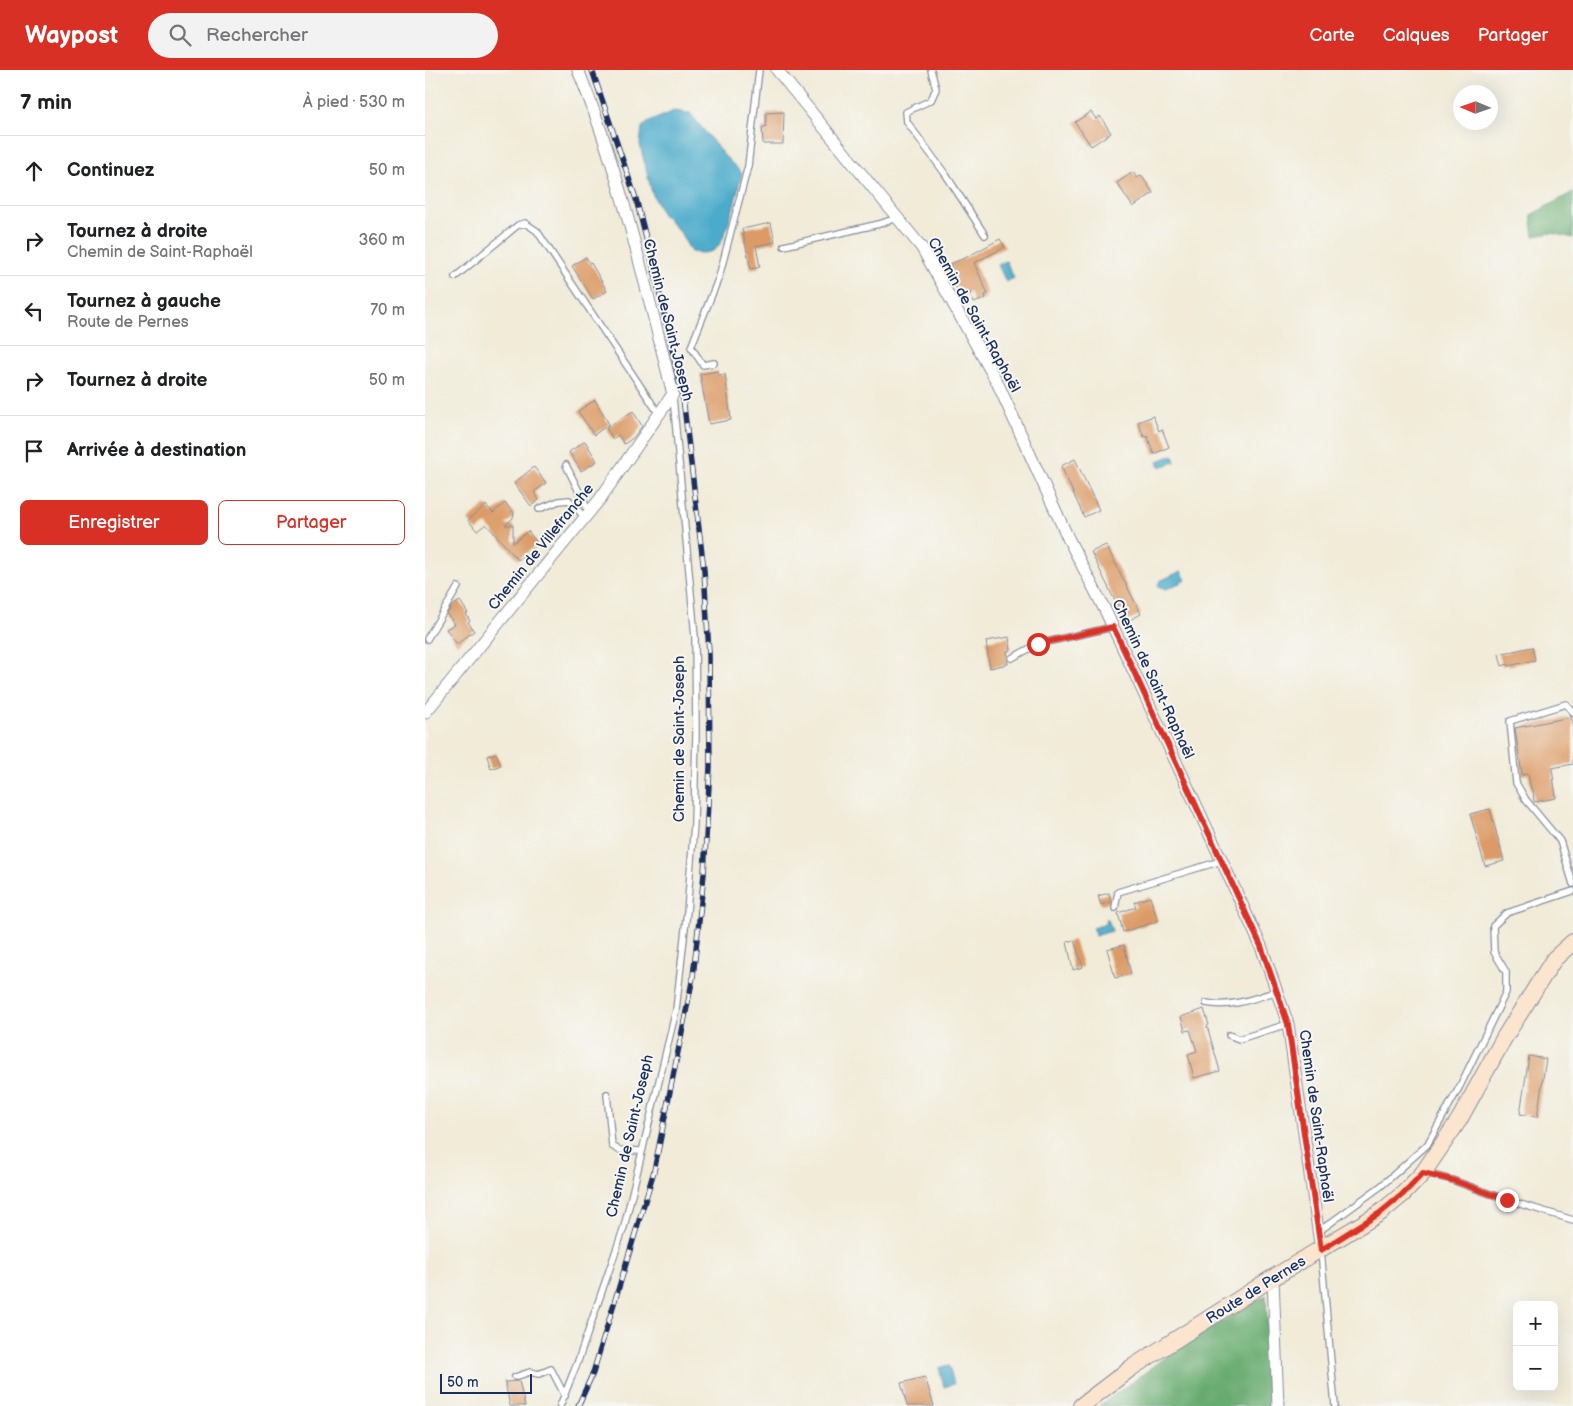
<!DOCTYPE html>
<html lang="fr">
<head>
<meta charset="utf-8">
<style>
	:root { --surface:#fff; --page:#f2f2f2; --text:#202124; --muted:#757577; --line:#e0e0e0; --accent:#d93025 }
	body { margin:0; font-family:"Balsamiq Sans",sans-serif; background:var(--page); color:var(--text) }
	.controls { position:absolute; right:15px; bottom:15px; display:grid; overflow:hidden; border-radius:8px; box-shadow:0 5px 20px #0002 }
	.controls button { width:45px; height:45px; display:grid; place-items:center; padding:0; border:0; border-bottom:1px solid var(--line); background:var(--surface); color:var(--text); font:25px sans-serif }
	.compass { position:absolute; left:1028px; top:15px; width:45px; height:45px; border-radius:50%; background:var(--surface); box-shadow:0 5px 20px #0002; rotate:272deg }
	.scale { position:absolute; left:15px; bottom:12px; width:92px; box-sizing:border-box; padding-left:5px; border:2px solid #1b2f5e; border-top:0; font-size:14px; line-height:18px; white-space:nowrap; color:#1b2f5e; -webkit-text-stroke:4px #f6f6f2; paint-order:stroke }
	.stop { position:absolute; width:15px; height:15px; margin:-11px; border:4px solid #d93025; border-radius:50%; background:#fff }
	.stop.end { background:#d93025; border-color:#fff; box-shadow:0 1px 5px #0008 }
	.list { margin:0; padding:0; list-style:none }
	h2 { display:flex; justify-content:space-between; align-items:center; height:65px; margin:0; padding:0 20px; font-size:21px }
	h2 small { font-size:16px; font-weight:400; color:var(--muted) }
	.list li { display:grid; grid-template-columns:32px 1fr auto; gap:15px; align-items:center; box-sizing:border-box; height:70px; padding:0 20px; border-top:1px solid var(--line) }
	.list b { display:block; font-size:19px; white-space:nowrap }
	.list p { margin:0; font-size:16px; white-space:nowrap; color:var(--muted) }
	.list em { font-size:16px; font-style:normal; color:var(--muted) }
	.actions { display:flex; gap:10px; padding:15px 20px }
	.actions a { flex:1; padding:11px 0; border:1px solid var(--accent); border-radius:8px; text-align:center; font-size:18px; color:var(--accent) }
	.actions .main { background:var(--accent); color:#fff }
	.icon { flex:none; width:28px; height:28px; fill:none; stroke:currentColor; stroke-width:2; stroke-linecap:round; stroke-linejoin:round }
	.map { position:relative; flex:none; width:1148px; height:1336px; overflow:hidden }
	header { display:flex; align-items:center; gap:30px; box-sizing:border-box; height:70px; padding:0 25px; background:var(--accent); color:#fff }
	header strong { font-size:24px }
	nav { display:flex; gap:28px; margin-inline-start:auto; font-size:18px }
	.search { width:350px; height:45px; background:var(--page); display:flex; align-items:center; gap:12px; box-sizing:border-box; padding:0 18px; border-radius:28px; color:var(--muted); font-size:19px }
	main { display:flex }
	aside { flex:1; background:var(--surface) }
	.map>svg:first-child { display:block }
	.forest { fill:#67ab70; stroke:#416d67 }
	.water { fill:#4cabcb; stroke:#346d94 }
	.building { fill:#dc9b66 }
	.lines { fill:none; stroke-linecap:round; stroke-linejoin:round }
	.lane-casing { stroke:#868d9b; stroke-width:8 }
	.street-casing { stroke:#868d9b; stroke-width:13 }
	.secondary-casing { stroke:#868d9b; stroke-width:18 }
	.lane { stroke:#fff; stroke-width:5.5 }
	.street { stroke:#fff; stroke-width:11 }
	.secondary { stroke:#fbe5cf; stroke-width:16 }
	.rail-casing { stroke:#1b2f5e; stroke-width:5.5 }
	.rail { stroke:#f6f6f2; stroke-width:4; stroke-dasharray:11; stroke-linecap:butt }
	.route { stroke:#d93025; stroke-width:6 }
	.labels { text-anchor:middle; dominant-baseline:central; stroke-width:4; stroke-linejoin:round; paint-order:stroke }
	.street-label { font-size:15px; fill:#1b2f5e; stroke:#f6f6f2 }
</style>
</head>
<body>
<header>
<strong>Waypost</strong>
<div class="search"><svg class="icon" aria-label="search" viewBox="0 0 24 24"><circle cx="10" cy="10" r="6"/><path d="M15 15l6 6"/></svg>Rechercher</div>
<nav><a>Carte</a><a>Calques</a><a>Partager</a></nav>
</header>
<main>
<aside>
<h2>7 min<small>À pied · 530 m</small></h2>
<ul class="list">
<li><svg class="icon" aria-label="ahead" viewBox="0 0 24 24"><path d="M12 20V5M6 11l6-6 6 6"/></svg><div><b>Continuez</b></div><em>50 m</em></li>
<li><svg class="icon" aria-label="right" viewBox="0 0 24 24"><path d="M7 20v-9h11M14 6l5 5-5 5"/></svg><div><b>Tournez à droite</b><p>Chemin de Saint-Raphaël</p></div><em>360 m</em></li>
<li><svg class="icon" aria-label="left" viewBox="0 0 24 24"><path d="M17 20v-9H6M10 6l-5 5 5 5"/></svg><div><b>Tournez à gauche</b><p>Route de Pernes</p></div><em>70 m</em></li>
<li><svg class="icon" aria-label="right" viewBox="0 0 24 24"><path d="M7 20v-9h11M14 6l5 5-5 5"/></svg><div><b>Tournez à droite</b></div><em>50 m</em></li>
<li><svg class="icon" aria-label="arrive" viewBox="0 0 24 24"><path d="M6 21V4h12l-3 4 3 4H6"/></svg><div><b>Arrivée à destination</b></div></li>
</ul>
<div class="actions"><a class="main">Enregistrer</a><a>Partager</a></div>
</aside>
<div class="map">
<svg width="1148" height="1336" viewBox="0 0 1148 1336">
	<rect width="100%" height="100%" fill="#f6f6f2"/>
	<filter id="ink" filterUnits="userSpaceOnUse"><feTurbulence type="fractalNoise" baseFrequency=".02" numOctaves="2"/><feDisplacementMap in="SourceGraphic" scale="10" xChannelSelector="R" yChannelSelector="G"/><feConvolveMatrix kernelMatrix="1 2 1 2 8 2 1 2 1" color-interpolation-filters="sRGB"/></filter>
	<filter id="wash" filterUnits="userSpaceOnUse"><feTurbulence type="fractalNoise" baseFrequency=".0096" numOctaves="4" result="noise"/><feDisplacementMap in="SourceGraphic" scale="20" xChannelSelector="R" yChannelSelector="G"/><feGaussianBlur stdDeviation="1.12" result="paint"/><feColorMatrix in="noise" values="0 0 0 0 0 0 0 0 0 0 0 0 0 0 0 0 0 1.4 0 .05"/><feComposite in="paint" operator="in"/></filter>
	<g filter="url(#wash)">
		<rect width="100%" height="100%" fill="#f1ebd8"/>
		<path class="forest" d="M1148 122V168L1126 163 1109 166 1106 145Z
			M841 1225 846 1336H674L752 1279Z"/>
		<path class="water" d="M249 41 265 43 298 84 317 103C313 119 302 173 289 180 282 184 274 183 266 182L255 162 238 145 227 123 215 75 217 57 226 51Z
			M581 191 589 208 581 212 573 195Z
			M748 385 750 392 735 397 733 391Z
			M756 501 761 510 739 520 738 518H734L733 515 735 511Z
			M681 849H683L687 861 670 866 668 858 682 853Z
			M524 1295 529 1314 519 1317 514 1298Z"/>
		<g id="blocks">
			<path class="building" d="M359 42 358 74H338L337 57H341V43Z
				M666 42 671 49 675 46 686 63 666 76 650 52Z
				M708 102 712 108 716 105 728 123 708 137 692 113Z
				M346 153 350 172 331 176 335 197 326 199 317 159Z
				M575 169 580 177 549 193 563 224 560 225 561 228 549 233 545 222 535 226 528 210 531 209 525 194 540 188Z
				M161 187 165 194 166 193 182 221 168 229 147 196Z
				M293 301V305L300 304 306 350 284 354 275 304Z
				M170 330 184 354 169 365 153 341Z
				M208 341 217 356 208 368 199 374 193 365 188 369 181 358Z
				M728 346 734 361 737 359 744 377 729 384 722 366 719 367 713 352Z
				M160 371 172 391 156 401 144 382Z
				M650 389 674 440 659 447 636 396Z
				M109 397 121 413 109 422 114 430 106 436 89 413Z
				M80 433 89 443 88 448 80 455H88V473L103 461 113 474 93 490 61 454 52 461 43 450 61 435 68 443Z
				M681 475 716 544 699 553 691 538 693 537 666 482Z
				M35 531 43 543 41 544 45 551 43 552 49 561 32 574 21 559 30 554 22 544 27 536Z
				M584 567 586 580 582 581 583 594 565 598 561 571Z
				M1107 577 1110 590 1083 596V594L1077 596 1074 584Z
				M1146 647 1148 652V694L1127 698 1131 728 1109 732 1108 719H1106L1103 704 1097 705 1090 658Z
				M71 683 76 695 66 699 62 686Z
				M1065 739 1079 791 1060 796 1045 744Z
				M684 823 686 832 676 835 673 826Z
				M725 827 733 851 698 862 693 843 711 837 709 832Z
				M649 870 658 897 648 900 642 872Z
				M699 875 706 904 690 908 682 879Z
				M779 939 784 955 782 956 795 1001 769 1008 763 984 772 981 765 960 760 961 756 947Z
				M1104 986 1121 989 1112 1047 1095 1044Z
				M500 1307 509 1336H482L476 1313Z
				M94 1311 100 1336H85L80 1312Z"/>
		</g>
	</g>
	<g filter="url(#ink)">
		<use href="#blocks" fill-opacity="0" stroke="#868d9b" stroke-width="1"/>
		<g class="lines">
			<defs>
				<path id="lane" d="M506 0 511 19 506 30 481 42 482 52 521 105 560 165
					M359 176 454 154 472 148
					M30 207 93 155 100 153 112 161 234 344
					M289 293 278 295 266 277 294 207 323 96 334 0
					M141 395 164 442
					M114 439 134 431 144 430 160 448
					M2 569 33 517
					M587 588 613 574 688 557
					M1148 642 1141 634 1085 651 1091 713 1101 730 1135 771 1148 814
					M690 838 693 822 796 791
					M781 933C805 938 828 929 852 921
					M804 965 814 969 863 954
					M182 1024 187 1076 194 1080 216 1081
					M1000 1103 1027 1110 1082 1130 1148 1150
					M893 1162 956 1116 1002 1075 1035 1016 1081 922V902L1069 882 1068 856 1082 843 1148 821
					M896 1181 910 1336
					M90 1307 105 1302 114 1304 126 1299 140 1326
					M135 1336 153 1291 199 1157 251 940 262 841 269 754 271 663 270 567 248 327"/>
				<path id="street" d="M352 0 497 178 572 312 643 468 680 540 773 739 836 876 863 954 896 1180
					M0 643 175 429 248 324C220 215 196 104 153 0
					M848 1208 853 1336"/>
				<path id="secondary" d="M656 1336 706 1298 841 1212 955 1143 978 1124 998 1103 1034 1050 1079 968 1129 889 1148 872"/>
			</defs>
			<use href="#lane" class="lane-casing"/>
			<use href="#street" class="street-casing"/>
			<use href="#secondary" class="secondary-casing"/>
			<use href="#lane" class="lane"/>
			<use href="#street" class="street"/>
			<use href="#secondary" class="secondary"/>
			<defs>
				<path id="rail" d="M153 1336 168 1303 229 1101 268 907 279 804 285 697 284 583 279 500 258 328 229 199 211 129 167 0"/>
			</defs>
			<use href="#rail" class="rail-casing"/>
			<use href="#rail" class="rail"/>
		</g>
	</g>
	<g class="lines" filter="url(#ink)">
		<path class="route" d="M613 574 688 557 692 565 836 876 863 954 896 1180 955 1143 978 1124 998 1103 1027 1110 1082 1130"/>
	</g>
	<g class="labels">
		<g class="street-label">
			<text transform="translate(549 245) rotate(61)">Chemin de Saint-Raphaël</text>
			<text transform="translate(243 250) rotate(76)">Chemin de Saint-Joseph</text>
			<text transform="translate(116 477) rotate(-51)">Chemin de Villefranche</text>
			<text transform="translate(728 609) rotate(65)">Chemin de Saint-Raphaël</text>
			<text transform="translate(254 669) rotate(-90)">Chemin de Saint-Joseph</text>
			<text transform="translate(891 1046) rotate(82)">Chemin de Saint-Raphaël</text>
			<text transform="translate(205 1066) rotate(-77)">Chemin de Saint-Joseph</text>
			<text transform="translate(831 1220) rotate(-32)">Route de Pernes</text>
		</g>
	</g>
</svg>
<div class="controls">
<button>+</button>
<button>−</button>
</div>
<svg class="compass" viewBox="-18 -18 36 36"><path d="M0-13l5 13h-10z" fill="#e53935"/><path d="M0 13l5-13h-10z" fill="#757577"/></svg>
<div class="scale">50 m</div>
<div class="stop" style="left:613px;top:574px"></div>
<div class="stop end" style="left:1082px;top:1130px"></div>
</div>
</main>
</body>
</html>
